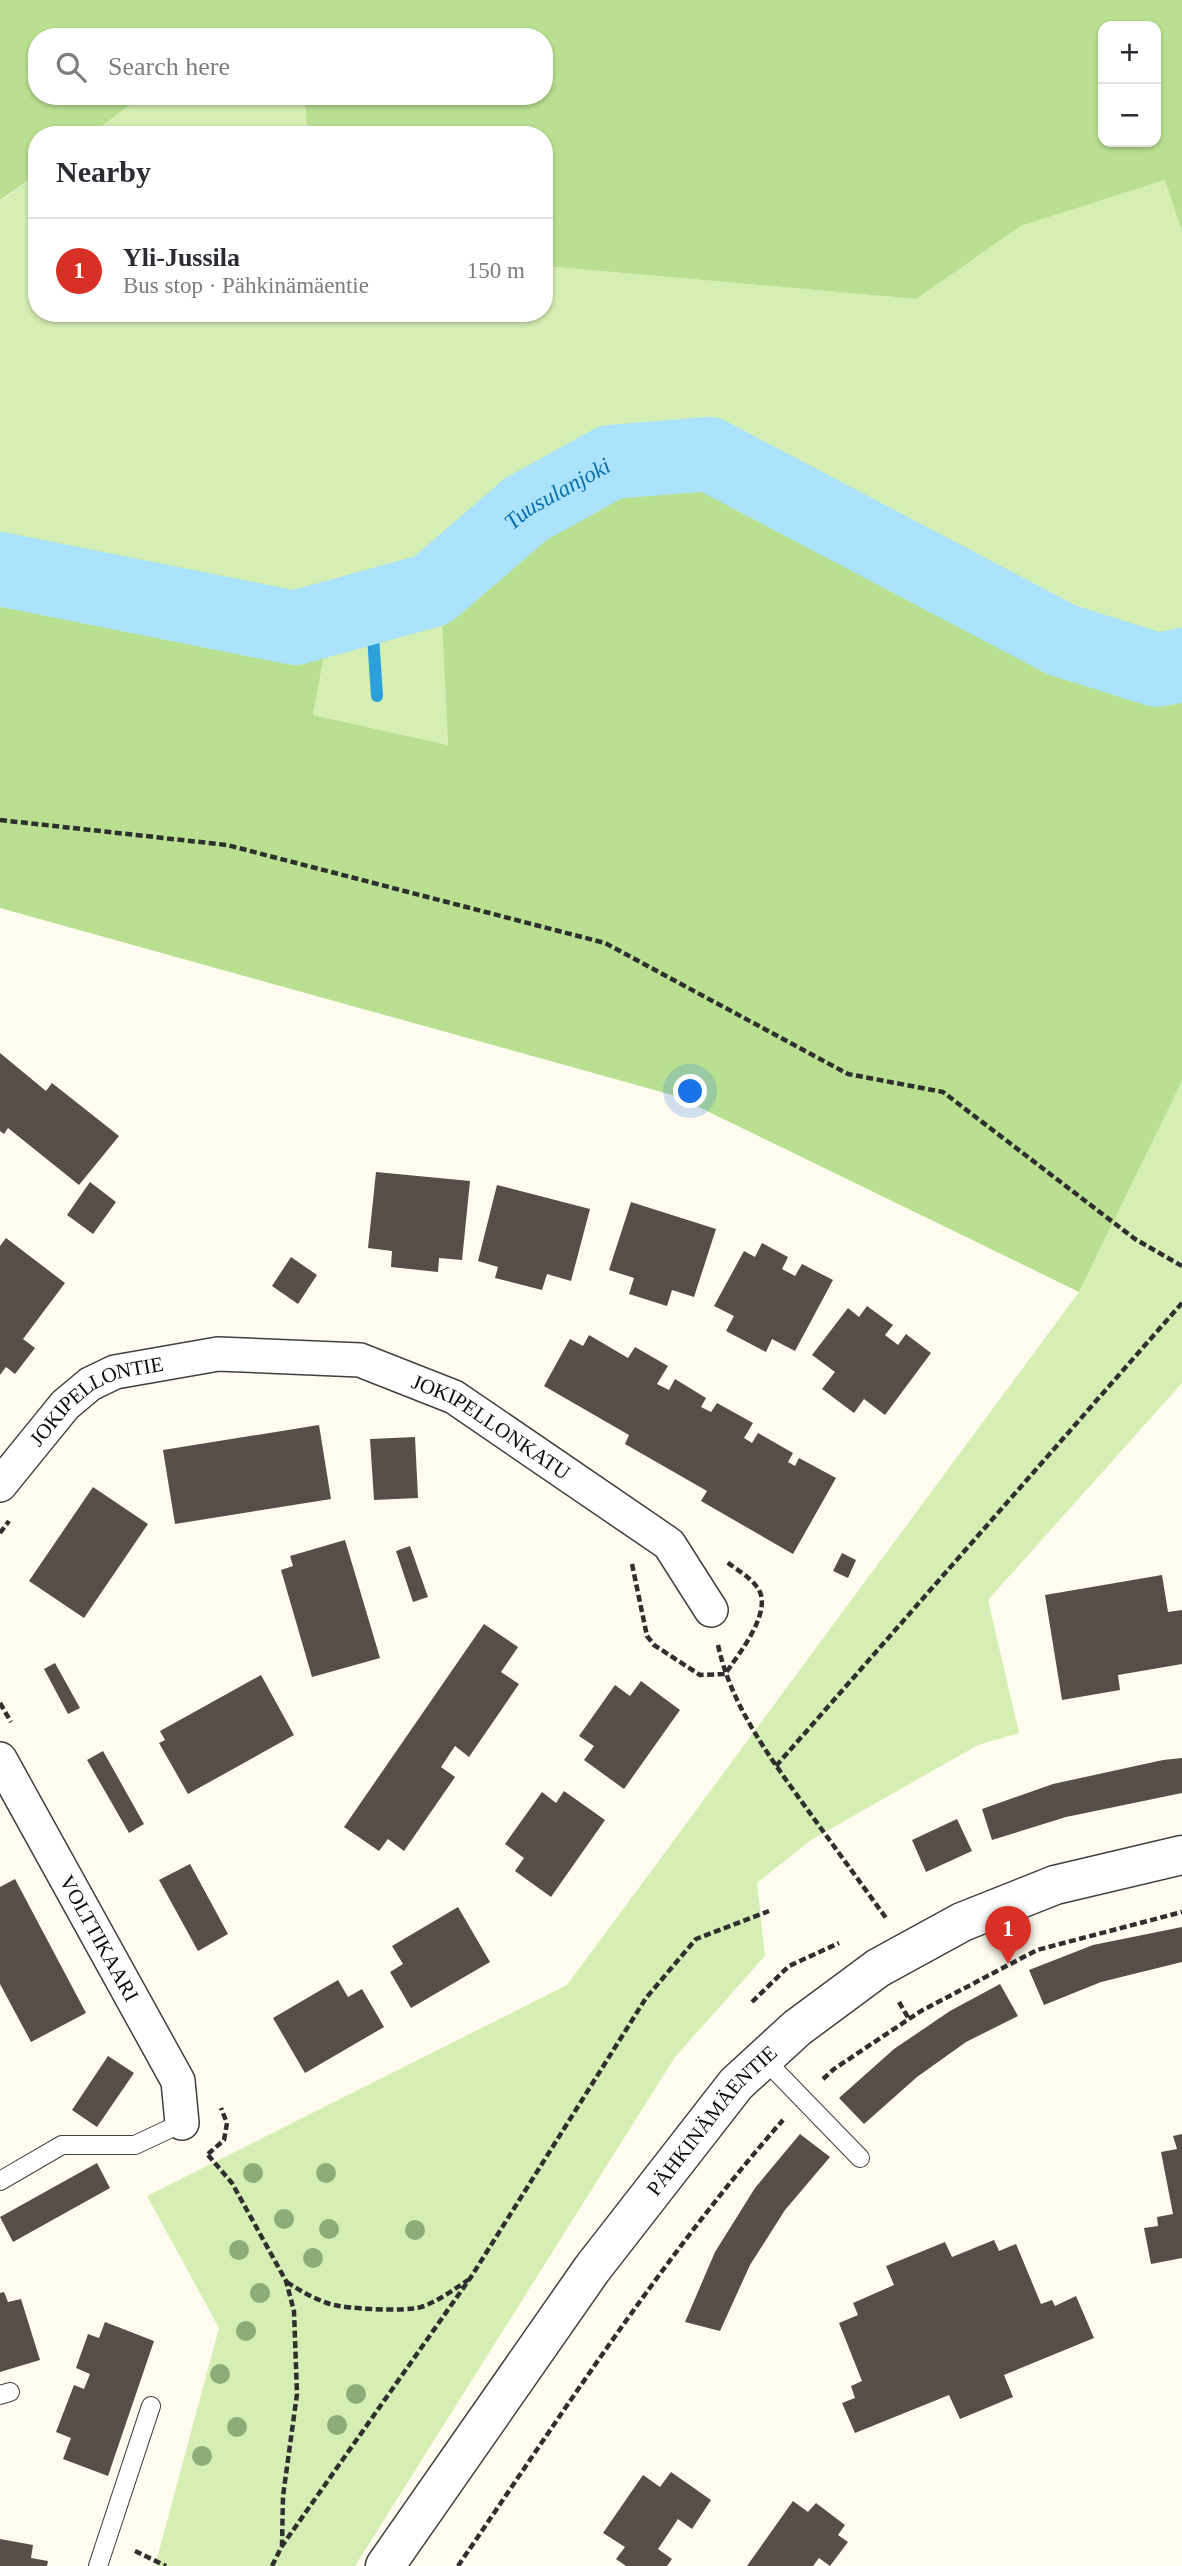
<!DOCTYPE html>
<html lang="en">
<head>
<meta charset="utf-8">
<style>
	:root { --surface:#fff; --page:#f2f2f3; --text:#2b2b33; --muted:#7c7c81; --line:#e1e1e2; --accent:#d93025 }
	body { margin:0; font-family:"Times New Roman",serif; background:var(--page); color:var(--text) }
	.controls { position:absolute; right:21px; top:21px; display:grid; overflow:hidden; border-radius:14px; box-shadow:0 2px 5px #0004 }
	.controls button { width:63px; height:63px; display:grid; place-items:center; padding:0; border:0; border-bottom:2px solid var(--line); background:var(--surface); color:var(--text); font:35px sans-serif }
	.you { position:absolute; left:691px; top:1092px; width:24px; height:24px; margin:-18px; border:5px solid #fff; border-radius:50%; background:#1a73e8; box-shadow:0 0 0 10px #1a73e833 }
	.badge { display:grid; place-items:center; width:46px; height:46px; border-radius:50%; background:var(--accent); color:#fff; font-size:23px; font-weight:700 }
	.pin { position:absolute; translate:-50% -58px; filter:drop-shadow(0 2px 4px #0008) }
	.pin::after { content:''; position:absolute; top:37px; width:24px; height:21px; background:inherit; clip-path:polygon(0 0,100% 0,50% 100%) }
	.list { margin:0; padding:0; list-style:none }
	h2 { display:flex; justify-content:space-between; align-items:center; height:91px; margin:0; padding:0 28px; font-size:30px }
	h2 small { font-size:23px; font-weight:400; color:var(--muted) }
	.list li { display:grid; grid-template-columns:46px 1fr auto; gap:21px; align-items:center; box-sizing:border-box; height:105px; padding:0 28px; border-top:2px solid var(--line) }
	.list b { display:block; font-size:26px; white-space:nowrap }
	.list p { margin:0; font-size:23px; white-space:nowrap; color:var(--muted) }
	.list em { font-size:23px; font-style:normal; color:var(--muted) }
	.icon { flex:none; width:38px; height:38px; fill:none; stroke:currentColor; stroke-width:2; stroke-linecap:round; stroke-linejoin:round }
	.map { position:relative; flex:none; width:1182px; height:2566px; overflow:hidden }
	.search { position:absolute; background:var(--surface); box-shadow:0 2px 5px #0004; left:28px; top:28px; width:525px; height:77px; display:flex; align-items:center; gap:18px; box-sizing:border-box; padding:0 24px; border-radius:28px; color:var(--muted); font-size:26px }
	.panel { position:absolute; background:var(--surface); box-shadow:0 2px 5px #0004; left:28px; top:126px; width:525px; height:196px; border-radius:28px }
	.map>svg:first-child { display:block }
	.green { fill:#d5eeb3 }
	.forest { fill:#b9e091; fill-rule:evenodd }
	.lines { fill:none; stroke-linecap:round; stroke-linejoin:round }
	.stream { stroke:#2ca0db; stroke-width:12 }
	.river { stroke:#ace3fc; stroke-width:74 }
	.building { fill:#574d49 }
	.service-casing { stroke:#404040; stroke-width:20 }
	.minor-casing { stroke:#404040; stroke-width:36 }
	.tertiary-casing { stroke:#404040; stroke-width:41 }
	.path { stroke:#2f2f2f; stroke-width:4.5; stroke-dasharray:7 3.5; stroke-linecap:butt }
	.service { stroke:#fff; stroke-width:18 }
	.minor { stroke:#fff; stroke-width:33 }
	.tertiary { stroke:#fff; stroke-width:38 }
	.tree { fill:#8cac78 }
	.labels { text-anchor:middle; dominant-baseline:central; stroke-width:7; stroke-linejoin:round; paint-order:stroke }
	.street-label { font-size:21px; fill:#0d0d0d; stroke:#fff }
	.water-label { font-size:23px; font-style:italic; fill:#0a6fac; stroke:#fff }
</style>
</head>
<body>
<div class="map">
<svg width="1182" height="2566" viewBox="0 0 1182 2566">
	<rect width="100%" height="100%" fill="#fffbee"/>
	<path class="green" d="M142 96H305L307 135H90Z
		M37 174V313H544V266L916 299 1021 226 1165 180 1182 232V694L1161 696 1089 674 756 504 441 603 448 745 313 715 325 652 0 594V201Z
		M1182 1081V1383L988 1600 1019 1733 978 1745 811 1840 757 1883 765 1956 675 2057 355 2566H155L219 2328 147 2196 567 1985 1079 1292Z"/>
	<path class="forest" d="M0 0H1182V232L1165 180 1021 226 916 299 544 266V135H307L305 96H544V37H37V96H142L90 135H37V174L0 200ZM1103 26H1156V142H1103Z
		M646 470 756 504 1089 674 1161 696 1182 694V1081L1079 1292 676 1096 0 908V594L325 651 313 715 448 745 441 603 576 492Z"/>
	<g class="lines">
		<path class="stream" d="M371 606 377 696"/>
		<path class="river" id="s1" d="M0 569 295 628 432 590 526 509 611 462 709 454 1062 640 1157 670 1182 665"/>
	</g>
	<path class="building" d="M0 1053 46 1091 52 1083 119 1136 79 1185 8 1128 4 1134 0 1131Z
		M376 1172 470 1181 462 1260 439 1258 438 1272 391 1267 392 1251 368 1248Z
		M90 1182 116 1202 93 1234 67 1215Z
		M497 1185 590 1209 571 1281 547 1274 542 1290 495 1278 498 1267 478 1261Z
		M631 1202 716 1229 694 1297 672 1290 667 1306 629 1294 634 1278 609 1270Z
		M6 1238 65 1283 23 1339 35 1348 15 1374 6 1367 0 1375V1246Z
		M762 1243 788 1257 782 1269 795 1276 802 1264 833 1280 795 1351 772 1339 766 1352 726 1331 734 1316 714 1306 744 1251 755 1257Z
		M291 1257 317 1275 298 1304 272 1286Z
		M867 1306 893 1325 885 1335 898 1345 906 1334 931 1353 885 1415 864 1399 854 1413 822 1389 835 1372 812 1355 848 1308 859 1317Z
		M589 1335 628 1358 635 1347 668 1366 657 1384 669 1390 675 1379 706 1398 701 1407 711 1412 717 1403 753 1423 744 1438 752 1443 758 1433 793 1453 788 1462 795 1466 799 1458 836 1478 793 1554 701 1501 707 1491 625 1444 629 1435 544 1386 570 1339 583 1346Z
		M319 1425 331 1499 175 1524 163 1450Z
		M415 1437 418 1498 374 1500 370 1439Z
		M93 1487 148 1524 84 1618 29 1581Z
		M345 1540 380 1658 312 1677 281 1570 293 1566 290 1556Z
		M410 1546 428 1597 413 1602 396 1551Z
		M842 1553 856 1560 848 1578 833 1571Z
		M1162 1575 1168 1612 1182 1610V1664L1118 1675 1120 1690 1062 1700 1045 1595Z
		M484 1624 518 1647 501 1672 519 1684 469 1757 455 1746 441 1767 455 1777 404 1851 388 1839 379 1851 344 1827Z
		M55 1663 80 1708 68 1714 44 1669Z
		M261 1675 294 1735 188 1794 159 1743 165 1740 160 1731Z
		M641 1681 680 1710 624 1789 584 1760 594 1746 579 1736 615 1685 630 1696Z
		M103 1751 144 1824 129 1833 87 1760Z
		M1182 1758V1793L1066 1817 992 1840 982 1809 1053 1784 1163 1760Z
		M564 1791 605 1820 551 1897 515 1871 524 1858 505 1844 542 1792 556 1803Z
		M957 1819 972 1851 926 1872 912 1840Z
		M190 1864 228 1934 198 1951 159 1880Z
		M15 1879 86 2013 31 2042 0 1984V1887Z
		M458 1907 490 1962 411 2008 390 1972 403 1964 392 1946Z
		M1182 1927V1962L1101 1982 1044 2005 1029 1970 1093 1945Z
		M338 1980 348 1997 362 1989 384 2027 305 2073 273 2018Z
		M1000 1984 1018 2016 966 2042 917 2077 864 2124 839 2098 894 2049 950 2011Z
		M108 2056 134 2073 97 2127 72 2110Z
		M800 2134 830 2157 785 2210 750 2265 720 2331 685 2322 715 2252 755 2188Z
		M1182 2134V2258L1151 2264 1144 2228 1158 2226 1157 2217 1173 2214 1161 2152 1177 2149 1173 2136Z
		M97 2163 110 2188 13 2242 0 2217Z
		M994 2240 999 2251 1016 2244 1041 2304 1052 2300 1055 2306 1076 2296 1094 2338 1004 2375 1013 2397 960 2419 949 2395 855 2433 842 2403 855 2398 851 2386 862 2381 839 2323 858 2315 853 2303 894 2285 886 2266 945 2242 952 2257Z
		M4 2292 8 2302 21 2299 40 2360 0 2372V2293Z
		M105 2322 154 2341 108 2476 63 2459 71 2438 56 2432 74 2385 84 2389 90 2374 76 2368 88 2334 99 2338Z
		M671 2472 711 2500 692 2529 678 2519 658 2549 672 2559 667 2566H626L616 2559 625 2547 603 2533 643 2475 660 2487Z
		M793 2501 808 2512 816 2503 845 2525 838 2535 848 2542 830 2566 819 2558 813 2566H747Z
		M0 2539 33 2545 31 2558 48 2561 47 2566H0Z"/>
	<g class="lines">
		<defs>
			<path id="service" d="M764 2059 860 2158
				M0 2181 62 2145H135L182 2123
				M0 2395 10 2392
				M98 2566 151 2406"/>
			<g id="minor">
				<path id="s2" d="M0 1485 65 1405 90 1384 115 1372 218 1354 360 1360 454 1397 669 1544 711 1610"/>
				<path id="s3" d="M0 1759 178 2081 182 2123"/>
			</g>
			<g id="tertiary">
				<path id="s4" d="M385 2566 592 2269 736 2084 797 2028 878 1968 962 1922 1055 1885 1182 1855"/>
			</g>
		</defs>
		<use href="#service" class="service-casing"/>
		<use href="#minor" class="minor-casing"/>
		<use href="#tertiary" class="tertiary-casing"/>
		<path class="path" d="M0 820 227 845 605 943 848 1074 943 1092 1135 1239 1182 1266
			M0 1533 9 1521
			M632 1564 647 1636 654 1645 700 1675 725 1674C738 1655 775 1610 757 1587 750 1577 737 1570 727 1562
			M718 1645C731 1706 771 1759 807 1809 833 1845 860 1882 886 1918
			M0 1703 11 1722
			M776 1766 1182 1303
			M752 2002 789 1966 839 1943
			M899 2002 909 2019
			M823 2079 834 2069 921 2011 1037 1950 1182 1912
			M208 2154 224 2140 227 2123 221 2108
			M208 2155 232 2183 286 2281 294 2311 297 2394 283 2496 282 2545
			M287 2282C300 2291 315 2299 330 2304 347 2309 405 2312 421 2307 439 2301 453 2290 468 2280
			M135 2551 166 2566
			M272 2566 282 2546 471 2277 646 1998 696 1939 769 1911
			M458 2566C562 2414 661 2259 783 2120"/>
		<use href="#service" class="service"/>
		<use href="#minor" class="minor"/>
		<use href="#tertiary" class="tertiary"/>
	</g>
	<g class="tree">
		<circle cx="253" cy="2173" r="10"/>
		<circle cx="326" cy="2173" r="10"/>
		<circle cx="284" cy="2219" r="10"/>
		<circle cx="329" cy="2229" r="10"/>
		<circle cx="415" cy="2230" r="10"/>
		<circle cx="239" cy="2250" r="10"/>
		<circle cx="313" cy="2258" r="10"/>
		<circle cx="260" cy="2293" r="10"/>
		<circle cx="246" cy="2331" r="10"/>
		<circle cx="220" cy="2374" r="10"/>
		<circle cx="356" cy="2394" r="10"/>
		<circle cx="337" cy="2425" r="10"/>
		<circle cx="237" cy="2427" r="10"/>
		<circle cx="202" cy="2456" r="10"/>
	</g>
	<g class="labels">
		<g class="street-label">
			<text stroke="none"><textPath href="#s2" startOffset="133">JOKIPELLONTIE</textPath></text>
			<text stroke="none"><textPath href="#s2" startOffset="558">JOKIPELLONKATU</textPath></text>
			<text stroke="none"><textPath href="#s3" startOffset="205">VOLTTIKAARI</textPath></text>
			<text stroke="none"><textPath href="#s4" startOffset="553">PÄHKINÄMÄENTIE</textPath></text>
		</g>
		<g class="water-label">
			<text stroke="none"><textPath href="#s1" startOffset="602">Tuusulanjoki</textPath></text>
		</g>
	</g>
</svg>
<div class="controls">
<button>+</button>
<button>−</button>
</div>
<div class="you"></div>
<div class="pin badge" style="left:1008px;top:1964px">1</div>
<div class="search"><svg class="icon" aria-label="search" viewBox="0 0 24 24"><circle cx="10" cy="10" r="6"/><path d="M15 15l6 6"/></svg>Search here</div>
<section class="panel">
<h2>Nearby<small></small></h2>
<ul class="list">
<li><span class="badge">1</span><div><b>Yli-Jussila</b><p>Bus stop · Pähkinämäentie</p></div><em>150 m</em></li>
</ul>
</section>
</div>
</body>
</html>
